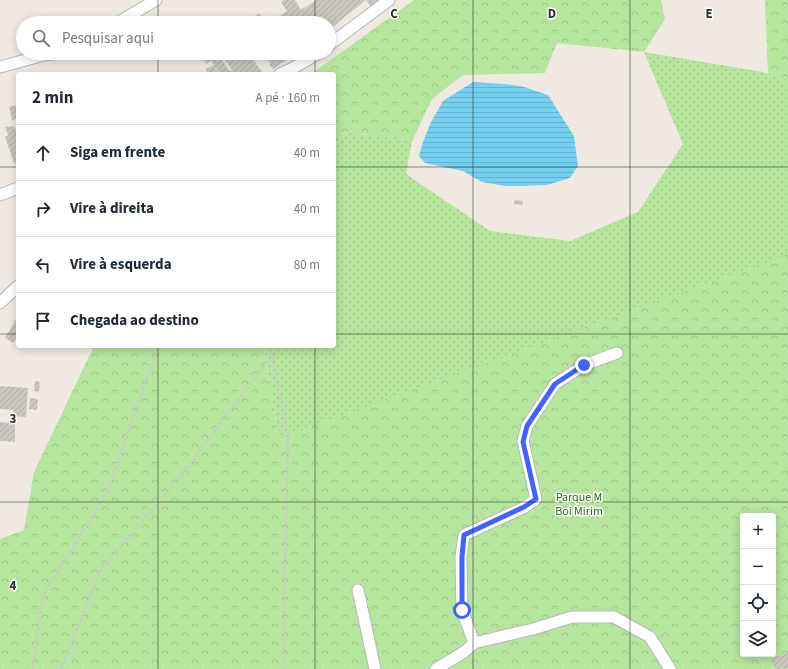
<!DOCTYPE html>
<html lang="pt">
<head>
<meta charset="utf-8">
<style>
	:root { --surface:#fff; --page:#f6f6f7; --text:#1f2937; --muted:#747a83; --line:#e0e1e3 }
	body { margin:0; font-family:"Source Sans 3",sans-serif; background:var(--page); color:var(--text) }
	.controls { position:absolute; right:12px; bottom:12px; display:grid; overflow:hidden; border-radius:4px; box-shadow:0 2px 10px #0003 }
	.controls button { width:36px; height:36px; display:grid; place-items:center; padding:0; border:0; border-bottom:1px solid var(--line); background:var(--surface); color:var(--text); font:20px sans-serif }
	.stop { position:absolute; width:12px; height:12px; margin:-9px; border:3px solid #4264fb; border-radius:50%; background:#fff }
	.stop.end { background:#4264fb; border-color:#fff; box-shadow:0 1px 4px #0008 }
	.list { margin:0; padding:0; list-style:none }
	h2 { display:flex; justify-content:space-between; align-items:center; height:52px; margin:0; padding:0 16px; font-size:17px }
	h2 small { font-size:13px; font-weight:400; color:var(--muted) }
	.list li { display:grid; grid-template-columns:26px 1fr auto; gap:12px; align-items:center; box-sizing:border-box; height:56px; padding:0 16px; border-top:1px solid var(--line) }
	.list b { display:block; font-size:15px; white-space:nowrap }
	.list em { font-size:13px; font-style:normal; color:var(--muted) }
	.icon { flex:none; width:22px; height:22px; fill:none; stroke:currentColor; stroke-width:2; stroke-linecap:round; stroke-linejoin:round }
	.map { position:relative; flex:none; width:788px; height:669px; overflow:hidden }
	.search { position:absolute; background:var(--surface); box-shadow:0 2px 10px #0003; left:16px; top:16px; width:320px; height:44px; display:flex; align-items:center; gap:10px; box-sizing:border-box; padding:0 14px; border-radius:22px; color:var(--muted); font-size:15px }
	.panel { position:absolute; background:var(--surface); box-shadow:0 2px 10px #0003; left:16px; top:72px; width:320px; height:276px; border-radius:4px }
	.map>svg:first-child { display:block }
	.grass { fill:url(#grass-dots) }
	.forest { fill:url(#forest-crowns); fill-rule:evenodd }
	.water { fill:url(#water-rules) }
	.building { fill:url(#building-hatch) }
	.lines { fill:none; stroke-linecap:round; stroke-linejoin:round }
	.street-casing { stroke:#b4b7c1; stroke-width:13 }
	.path { stroke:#c9c9c9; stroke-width:2.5; stroke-dasharray:3 2; stroke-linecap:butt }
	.street { stroke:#fff; stroke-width:11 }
	.route { stroke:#4264fb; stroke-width:5 }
	.grid { fill:none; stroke:#2e2e2e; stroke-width:1; stroke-opacity:0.55 }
	.labels { text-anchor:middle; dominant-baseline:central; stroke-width:3; stroke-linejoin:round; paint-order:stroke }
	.park-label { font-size:12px; fill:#2c6e1b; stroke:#fff }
	.grid-label { font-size:13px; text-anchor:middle; font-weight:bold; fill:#2e2e2e; stroke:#fff; stroke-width:3; stroke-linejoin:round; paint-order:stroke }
</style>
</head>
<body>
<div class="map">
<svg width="788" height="669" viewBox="0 0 788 669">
	<defs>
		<pattern id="grass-dots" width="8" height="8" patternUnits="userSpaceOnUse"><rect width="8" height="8" fill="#b6e59e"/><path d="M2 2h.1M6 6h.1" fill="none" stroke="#9dc588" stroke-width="1.8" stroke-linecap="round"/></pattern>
		<pattern id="forest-crowns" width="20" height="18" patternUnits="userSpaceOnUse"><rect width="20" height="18" fill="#b6e59e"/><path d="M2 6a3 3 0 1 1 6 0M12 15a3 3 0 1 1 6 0" fill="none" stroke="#9dc588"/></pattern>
		<pattern id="water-rules" width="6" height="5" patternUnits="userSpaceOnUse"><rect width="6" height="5" fill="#75cff0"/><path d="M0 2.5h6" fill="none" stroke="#66b2ce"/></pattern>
		<pattern id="building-hatch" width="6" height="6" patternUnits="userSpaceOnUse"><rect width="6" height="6" fill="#cbc7bf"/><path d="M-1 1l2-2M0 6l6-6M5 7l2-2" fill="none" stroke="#afaba4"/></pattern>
	</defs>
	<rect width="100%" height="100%" fill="#efe9e1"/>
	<path class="grass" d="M644 52 768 73 788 84V307L303 575 263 346H334V147L346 132 412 141 406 174 490 231 570 241 638 212 683 144Z"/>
	<path class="forest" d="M414 0H661L665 19 644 52 557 43 545 73 463 75 432 99 412 141 346 132 334 147V74H311Z
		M765 0H788V84L768 73Z
		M788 254V669H0V539L24 530 34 472 94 346H263L279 438ZM743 516H773V654H743Z"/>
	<path class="water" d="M473 82 505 84 521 86 548 95 574 136 578 166 570 178 547 185 524 186H505L482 182 463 171 425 163 419 156 423 142 431 122 443 101Z"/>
	<path class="building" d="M284 0H295L301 10 315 1 314 0H381L372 8 366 0 330 29 329 23H326L321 16 311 23H283L278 17 287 11 281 2Z
		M259 13 266 23H254L251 19Z
		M204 53H217L230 71 232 70 220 53H248L263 73 262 74H220L211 61 206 64 203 59 201 60 200 56Z
		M263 53H297L273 69 269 64 270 63Z
		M214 65 218 74H208L206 69Z
		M18 105V119L12 120 9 107Z
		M14 126 17 132H18V170L15 163H14L5 137 8 135 5 127Z
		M514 200 523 201 522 205 514 204Z
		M18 316V335L13 343 5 338Z
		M35 381 40 382 39 392 34 391Z
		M0 386 28 388 26 417 13 416 14 410 0 409Z
		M30 398 38 399 37 410 29 409Z
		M0 422 15 423V442L0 441Z
		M788 653V668L775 669 772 658Z"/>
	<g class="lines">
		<defs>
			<path id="street" d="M117 23 156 0
				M329 45 389 0
				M0 67 44 55 58 53
				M280 74 293 68 319 53
				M0 195 18 188
				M0 303 18 286
				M358 590 375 669
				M474 643 462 610 461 557 464 535 525 507 536 499 523 441 527 426 555 384 584 365 617 353
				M436 669 464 652 474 643 533 629 572 617H614L650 637 670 669"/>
		</defs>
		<use href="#street" class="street-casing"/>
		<path class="path" d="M32 669 44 594 108 491 158 346
			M61 669 101 569 180 477 272 355 288 434 283 669"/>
		<use href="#street" class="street"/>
	</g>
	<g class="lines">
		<path class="route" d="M462 610V557L464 535 524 507 536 499 523 442 527 426 555 384 584 365"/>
	</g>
	<path class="grid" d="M158 0V23M315 0V23M473 0V669M630 0V669M158 53V74M315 53V74M0 167H18M334 167H788M0 334H18M334 334H788M158 346V669M315 346V669M0 502H788"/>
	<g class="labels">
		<g class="park-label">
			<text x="579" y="497">Parque M<tspan x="579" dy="14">Boi Mirim</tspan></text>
		</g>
	</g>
	<g class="grid-label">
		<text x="394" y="18">C</text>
		<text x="552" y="18">D</text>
		<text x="709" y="18">E</text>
		<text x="13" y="423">3</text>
		<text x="13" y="590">4</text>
	</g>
</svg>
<div class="controls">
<button>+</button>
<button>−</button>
<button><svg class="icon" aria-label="locate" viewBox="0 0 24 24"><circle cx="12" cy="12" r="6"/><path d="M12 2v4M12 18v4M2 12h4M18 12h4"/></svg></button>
<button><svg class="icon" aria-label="layers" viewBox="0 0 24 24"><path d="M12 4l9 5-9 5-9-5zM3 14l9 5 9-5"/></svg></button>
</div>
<div class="stop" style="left:462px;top:610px"></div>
<div class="stop end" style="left:584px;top:365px"></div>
<div class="search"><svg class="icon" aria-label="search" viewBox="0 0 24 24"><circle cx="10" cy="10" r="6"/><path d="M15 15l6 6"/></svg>Pesquisar aqui</div>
<section class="panel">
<h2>2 min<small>A pé · 160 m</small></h2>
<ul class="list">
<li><svg class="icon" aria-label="ahead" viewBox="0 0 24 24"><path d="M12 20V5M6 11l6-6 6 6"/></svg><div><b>Siga em frente</b></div><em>40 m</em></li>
<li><svg class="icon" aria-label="right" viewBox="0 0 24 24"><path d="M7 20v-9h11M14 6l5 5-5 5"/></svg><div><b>Vire à direita</b></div><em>40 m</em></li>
<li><svg class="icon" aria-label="left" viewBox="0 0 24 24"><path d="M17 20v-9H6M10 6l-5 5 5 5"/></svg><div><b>Vire à esquerda</b></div><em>80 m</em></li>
<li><svg class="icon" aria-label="arrive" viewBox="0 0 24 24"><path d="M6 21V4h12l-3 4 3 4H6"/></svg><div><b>Chegada ao destino</b></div></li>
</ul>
</section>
</div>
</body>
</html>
